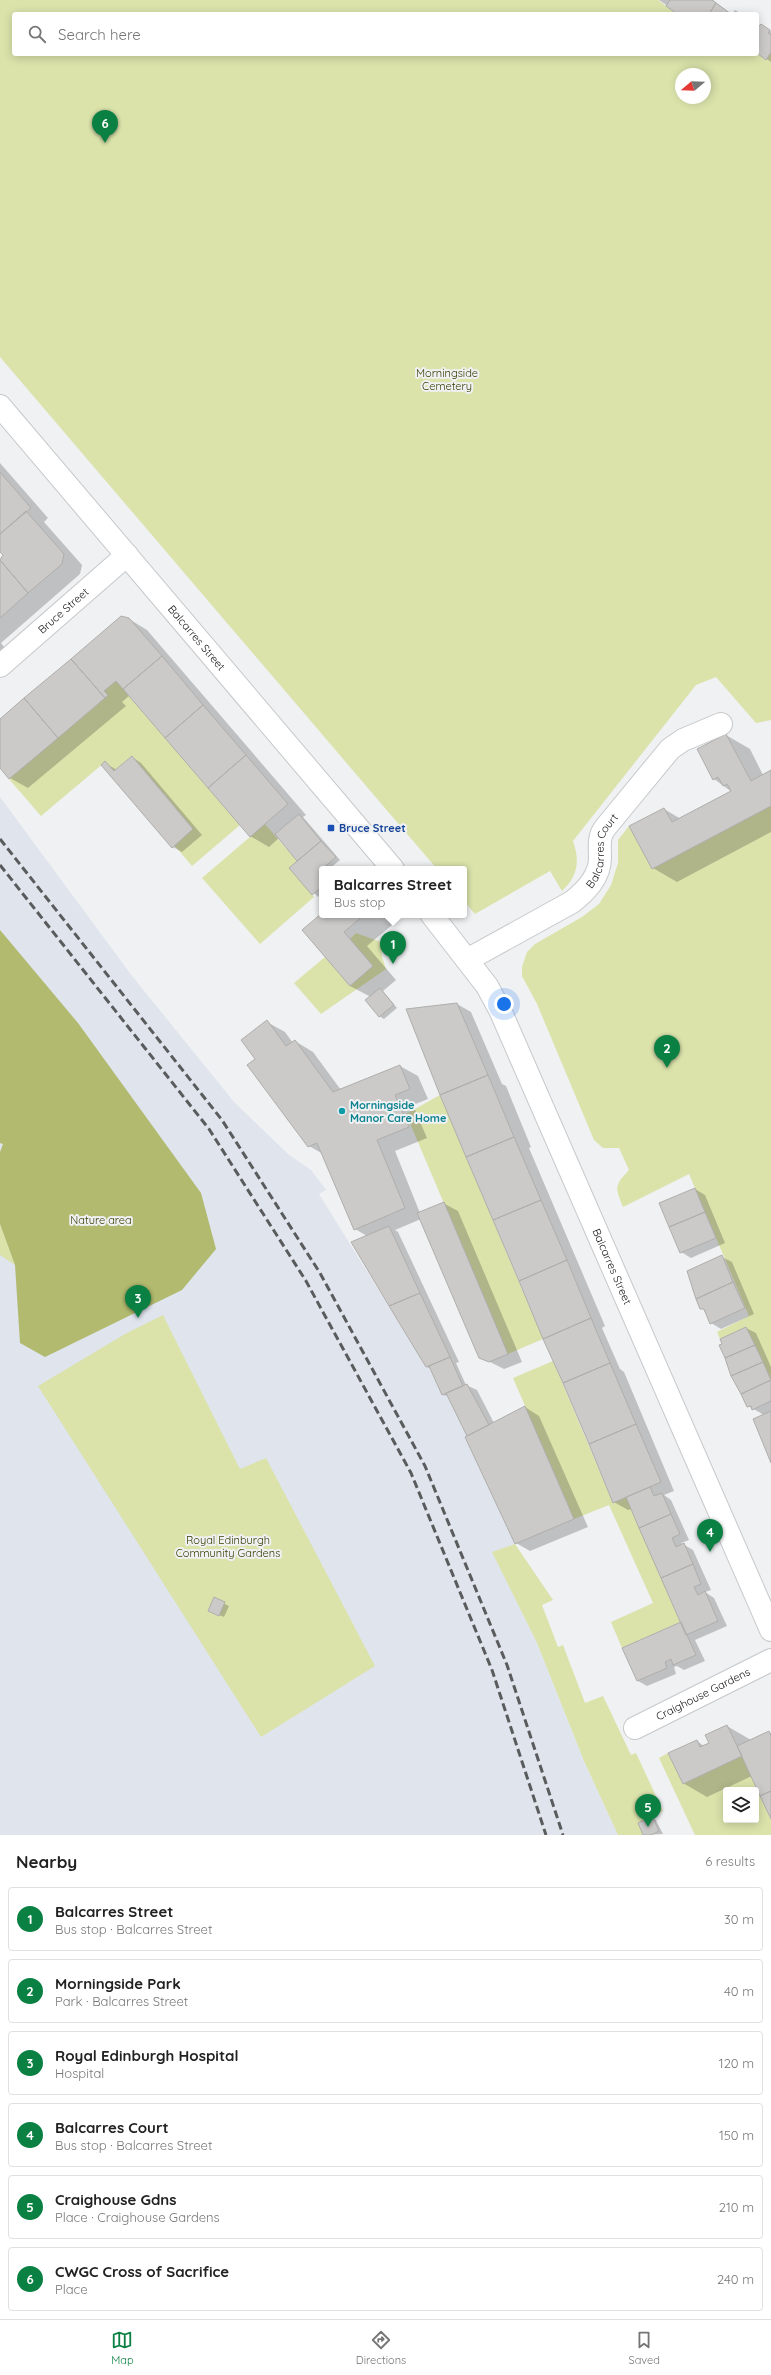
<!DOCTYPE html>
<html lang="en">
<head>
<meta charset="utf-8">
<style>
	:root { --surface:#fff; --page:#f2f2f2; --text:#222; --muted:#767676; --line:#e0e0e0; --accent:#0b8043 }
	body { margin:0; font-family:Quicksand,sans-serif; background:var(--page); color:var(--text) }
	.controls { position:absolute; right:12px; bottom:12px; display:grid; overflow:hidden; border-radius:4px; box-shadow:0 2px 10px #0003 }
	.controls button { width:36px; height:36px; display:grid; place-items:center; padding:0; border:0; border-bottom:1px solid var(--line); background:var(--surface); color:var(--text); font:20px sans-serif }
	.compass { position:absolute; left:675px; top:68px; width:36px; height:36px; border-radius:50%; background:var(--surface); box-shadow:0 2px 10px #0003; rotate:251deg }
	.you { position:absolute; left:504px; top:1004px; width:14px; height:14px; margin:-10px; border:3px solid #fff; border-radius:50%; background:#1a73e8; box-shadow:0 0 0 6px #1a73e833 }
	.badge { display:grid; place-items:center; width:26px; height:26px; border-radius:50%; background:var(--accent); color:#fff; font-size:13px; font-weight:700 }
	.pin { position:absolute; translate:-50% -33px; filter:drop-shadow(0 1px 2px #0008) }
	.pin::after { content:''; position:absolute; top:21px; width:14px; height:12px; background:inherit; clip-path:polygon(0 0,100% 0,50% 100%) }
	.popup { position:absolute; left:319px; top:866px; width:148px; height:52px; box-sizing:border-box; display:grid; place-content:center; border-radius:4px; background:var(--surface); filter:drop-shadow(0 1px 3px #0005); font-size:13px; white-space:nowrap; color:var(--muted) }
	.popup b { font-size:15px; color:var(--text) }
	.popup::after { content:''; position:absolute; left:50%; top:100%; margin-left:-8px; border:8px solid transparent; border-top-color:var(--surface) }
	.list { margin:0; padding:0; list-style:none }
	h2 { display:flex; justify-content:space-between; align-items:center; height:52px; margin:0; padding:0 16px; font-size:17px }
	h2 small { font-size:13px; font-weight:400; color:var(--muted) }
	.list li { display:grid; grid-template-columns:26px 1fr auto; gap:12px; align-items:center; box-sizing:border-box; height:64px; margin:0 8px 8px; padding:0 8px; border:1px solid var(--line); border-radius:4px }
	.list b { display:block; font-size:15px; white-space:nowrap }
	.list p { margin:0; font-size:13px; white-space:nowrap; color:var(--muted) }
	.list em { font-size:13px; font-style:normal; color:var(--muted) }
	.icon { flex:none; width:22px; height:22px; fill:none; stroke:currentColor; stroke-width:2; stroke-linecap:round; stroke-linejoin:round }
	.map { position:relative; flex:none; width:771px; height:1835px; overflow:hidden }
	.search { position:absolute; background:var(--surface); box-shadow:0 2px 10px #0003; left:12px; right:12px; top:12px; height:44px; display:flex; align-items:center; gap:10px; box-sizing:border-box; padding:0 14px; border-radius:4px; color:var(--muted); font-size:15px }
	.sheet { height:484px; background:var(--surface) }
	nav { display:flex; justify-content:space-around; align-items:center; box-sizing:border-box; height:56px; border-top:1px solid var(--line); background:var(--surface); font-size:11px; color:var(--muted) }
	nav a { display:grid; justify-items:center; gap:2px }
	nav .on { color:var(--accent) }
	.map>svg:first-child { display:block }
	.built { fill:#dfe4ed }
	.green { fill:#dbe3ab; fill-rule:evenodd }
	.forest { fill:#b1ba6e }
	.shadow { fill:#0003 }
	.building { fill:#cccac8; stroke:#afaeab }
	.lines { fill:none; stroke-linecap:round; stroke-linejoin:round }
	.minor-casing { stroke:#c6c8ca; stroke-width:24 }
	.tertiary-casing { stroke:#c6c8ca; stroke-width:24 }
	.minor { stroke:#fff; stroke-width:22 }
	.tertiary { stroke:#fff; stroke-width:22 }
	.rail { stroke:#5a5b5c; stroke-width:3; stroke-dasharray:8 4; stroke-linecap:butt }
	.transit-dot { fill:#1a4fb4; stroke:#eff1f3; stroke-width:1.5 }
	.culture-dot { fill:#0f9aa8; stroke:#eff1f3; stroke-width:1.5 }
	.labels { text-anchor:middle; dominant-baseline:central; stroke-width:4; stroke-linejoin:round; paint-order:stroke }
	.park-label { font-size:11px; fill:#383c00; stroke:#eff1f3 }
	.street-label { font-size:11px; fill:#161617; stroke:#eff1f3 }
	.transit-label { font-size:11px; font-weight:bold; fill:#164399; stroke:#eff1f3; text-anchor:start }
	.culture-label { font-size:11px; font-weight:bold; fill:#0d838f; stroke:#eff1f3; text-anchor:start }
</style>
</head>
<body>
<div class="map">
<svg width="771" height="1835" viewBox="0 0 771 1835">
	<rect width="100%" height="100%" fill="#eff1f3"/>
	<path class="built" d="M0 797 132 976 234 1102 289 1155 311 1170 326 1190 319 1194 426 1367 429 1366 442 1395 446 1393 467 1436 465 1437 515 1544 493 1553 537 1643 584 1761 618 1835H0Z"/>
	<path class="green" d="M0 0H658L677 14H14V54L757 53 766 60 771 52V720L756 723 716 677 696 685 573 841C580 861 578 876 562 891L550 871 475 914 464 901V869H437L0 357ZM681 74H705V98H681Z
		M116 681 240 825 192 866 174 845 193 829 132 756 114 771 105 762 41 816 9 779 108 695 104 691Z
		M771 806V1381L746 1327 720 1339 717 1332 749 1316 689 1174 623 1207C615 1187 614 1186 629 1170L619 1148H603L594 1140 537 1004 522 976V967L527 952 535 944 582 917 599 904 611 885 618 863V840L629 826 652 869Z
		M265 824 297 861 290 868 314 897 260 944 202 878Z
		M356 933 381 942 382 957 386 969 321 1014 294 983 325 957 350 986 373 966 350 939Z
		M440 1095 543 1339 508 1354 406 1114Z
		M0 1224 15 1265 0 1255Z
		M163 1315 240 1469 266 1458 375 1666 261 1737 38 1386 125 1334Z
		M553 1361 613 1503 626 1497 681 1622 622 1648 611 1622 653 1603 609 1505 574 1519 513 1378Z
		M515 1544 553 1600 542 1605 558 1647 563 1645 585 1703 603 1696 631 1755 636 1753 663 1811 638 1823 643 1835H618L584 1761 537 1643 492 1552Z
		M668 1753 683 1784 742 1756 771 1819V1835H695L659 1758ZM726 1790H756V1820H726Z"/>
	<path class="forest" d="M0 930 78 1023 201 1193 216 1249 182 1290 45 1357 20 1343 15 1265 0 1224V1152L3 1144 0 1143Z"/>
	<path class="shadow" d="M659 0H713L731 14H679Z
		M735 10 742 14H732Z
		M757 25 771 31V62L757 52Z
		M0 463 48 518 44 522 82 565 80 574 1 643 5 648 0 652V559L4 555 0 550Z
		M129 619 147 630 306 815 303 817 340 860 329 869H322V893L318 897 291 868 299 861 279 838 269 847 250 836 130 695 122 702 126 706 28 788 10 778 0 766V720Z
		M726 735 750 749 763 775 771 771V832L677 882 653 868 664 809 681 819 732 792 714 779Z
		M132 757 141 763 202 835 182 852 173 847 105 763 117 770Z
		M322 914 394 915 398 920 367 946 396 980 383 991 397 1008 384 1019 379 1016 371 997 350 986 303 930Z
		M457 1004 471 1012 502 1084 506 1086 531 1147 529 1148 605 1326 602 1328 620 1369 624 1372 674 1491 664 1495 671 1500 689 1540 681 1543 693 1550 711 1590 705 1592 714 1598 727 1626 695 1640 705 1661 684 1670 677 1666 674 1667 676 1674 647 1686 638 1681 623 1648 682 1622 632 1509 628 1510 614 1502Z
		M267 1022 285 1032 293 1043 295 1041 313 1052 341 1090 400 1066 418 1076 428 1099 413 1105 427 1138 395 1151 420 1213 443 1203 458 1211 522 1362 504 1369 480 1357 421 1219 395 1230 398 1232 459 1362 456 1363 466 1385 477 1390 494 1423 525 1407 539 1416 588 1527 530 1551 516 1543 449 1396 443 1395 431 1369 427 1367 352 1243 367 1236 355 1229 323 1154 309 1146 256 1059Z
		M695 1189 705 1195 725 1243 691 1258 681 1252Z
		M722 1257 732 1262 754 1314 721 1329 711 1323 692 1289Z
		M746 1328 756 1333 771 1367V1460L764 1415 748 1406 726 1363Z
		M214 1599 229 1606 224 1617 214 1613Z
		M727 1726 751 1740 769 1732 771 1733V1817L752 1776 707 1797 683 1783 697 1741 704 1746 710 1743Z
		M652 1817 656 1820 663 1834 645 1835Z"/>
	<path class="building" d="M670 0H712L716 3 709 14H677L666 6Z
		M716 3 731 14H709Z
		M761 24 770 30 768 33 771 35V52L766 60 757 53V25L759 26Z
		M0 472 31 508 0 534Z
		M26 511 64 554 62 564 28 593 0 560 3 555 0 552V534Z
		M0 560 28 593 0 618Z
		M121 616 129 618 162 656 123 689 116 681 104 691 108 695 105 698 71 659Z
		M162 656 203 705 165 738 123 689Z
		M71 659 105 698 58 738 24 698Z
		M24 698 58 738 9 779 0 768V719Z
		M203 705 246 755 208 788 165 738Z
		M726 734 751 781 771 770V806L652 869 629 826 664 808 672 822 731 791 727 784 723 786 718 777 713 780 697 749Z
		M246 755 288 804 250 837 208 788Z
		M132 756 193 829 172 848 101 765 105 761 114 771Z
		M299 814 321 841 297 861 275 834Z
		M321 841 336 857 321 870 322 887 312 895 289 868Z
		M322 913V915H364L344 932 373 966 350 986 302 930Z
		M380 988 394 1005 379 1017 365 1000Z
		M457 1003 488 1075 440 1095 406 1009Z
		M267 1020 286 1046 295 1040 333 1092 400 1065 410 1089 395 1095 409 1127 377 1140 405 1208 354 1230 317 1143 308 1147 247 1065 255 1059 241 1040Z
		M488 1075 514 1137 466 1157 440 1095Z
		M514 1137 541 1200 493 1220 466 1157Z
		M695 1188 705 1212 669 1227 659 1203Z
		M541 1200 567 1260 519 1281 493 1220Z
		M444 1202 508 1354 489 1362 479 1358 417 1213Z
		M705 1212 716 1238 680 1253 669 1227Z
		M389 1226 420 1293 389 1306 351 1242Z
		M722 1255 733 1282 696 1299 687 1271Z
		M567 1260 591 1318 543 1339 519 1281Z
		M733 1282 745 1308 710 1324 704 1309H700L696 1299Z
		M420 1293 450 1357 426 1367 389 1306Z
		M591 1318 610 1363 563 1383 543 1339Z
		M746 1327 755 1345 725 1358 719 1345 722 1344 720 1339Z
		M755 1345 763 1362 731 1376 725 1358Z
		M450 1357 463 1386 442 1395 429 1366Z
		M763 1362 771 1380 741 1394 731 1376Z
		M610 1363 636 1424 589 1444 563 1383Z
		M771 1380V1401L752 1410 751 1406 747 1407 741 1394Z
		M467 1384 489 1425 467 1436 446 1393Z
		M525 1406 574 1519 515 1544 465 1437Z
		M771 1411V1463L753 1419Z
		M636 1424 661 1482 613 1503 589 1444Z
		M650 1487 654 1496 662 1493 671 1514 639 1528 626 1497Z
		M671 1514 680 1534 672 1538 676 1547 684 1543 693 1564 661 1578 639 1528Z
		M693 1564 701 1584 694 1587 698 1595 705 1591 718 1621 686 1635 661 1578Z
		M214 1597 225 1602 219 1616 208 1611Z
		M681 1622 696 1655 673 1665 671 1659 665 1662 667 1668 637 1681 622 1648Z
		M727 1725 742 1756 683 1784 668 1753 697 1740 700 1747 709 1743 705 1735Z
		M769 1731 771 1736V1791L760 1796 737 1746Z
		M771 1791V1819L760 1796Z
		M652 1816 659 1831 651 1835H643L638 1823Z"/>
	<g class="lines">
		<defs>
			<g id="minor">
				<path id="s1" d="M0 666 127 555"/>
				<path id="s2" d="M467 960 572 902C586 891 600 877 600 858 600 847 598 837 605 828L670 749 683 740 721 724"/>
				<path id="s3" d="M635 1728 771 1660"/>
			</g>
			<g id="tertiary">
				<path id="s4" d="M0 406 393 869"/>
				<path id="s5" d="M432 915 487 986 500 1010 771 1630"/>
			</g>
		</defs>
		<use href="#minor" class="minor-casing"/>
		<use href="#tertiary" class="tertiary-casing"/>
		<use href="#minor" class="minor"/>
		<use href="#tertiary" class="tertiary"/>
		<path class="rail" d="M0 839 222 1120 320 1273 425 1466 507 1665 563 1835
			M0 865 209 1129 306 1281 411 1473 492 1670 546 1835"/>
	</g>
	<rect class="transit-dot" x="327" y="824" width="8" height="8" rx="2"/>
	<circle class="culture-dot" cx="342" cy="1111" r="4"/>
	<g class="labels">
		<g class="park-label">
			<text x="447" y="373">Morningside<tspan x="447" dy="13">Cemetery</tspan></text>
			<text x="101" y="1220">Nature area</text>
			<text x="228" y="1540">Royal Edinburgh<tspan x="228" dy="13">Community Gardens</tspan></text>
		</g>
		<g class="street-label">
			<text stroke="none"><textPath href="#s1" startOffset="84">Bruce Street</textPath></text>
			<text stroke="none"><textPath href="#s4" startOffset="304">Balcarres Street</textPath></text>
			<text stroke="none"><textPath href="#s2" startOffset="182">Balcarres Court</textPath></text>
			<text stroke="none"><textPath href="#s5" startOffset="397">Balcarres Street</textPath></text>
			<text stroke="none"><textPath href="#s3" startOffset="76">Craighouse Gardens</textPath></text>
		</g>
		<g class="transit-label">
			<text x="339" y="828">Bruce Street</text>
		</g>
		<g class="culture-label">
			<text x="350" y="1105">Morningside<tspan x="350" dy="13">Manor Care Home</tspan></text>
		</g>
	</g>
</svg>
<div class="controls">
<button><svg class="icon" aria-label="layers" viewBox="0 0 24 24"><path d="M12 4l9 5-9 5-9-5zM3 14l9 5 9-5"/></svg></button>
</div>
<svg class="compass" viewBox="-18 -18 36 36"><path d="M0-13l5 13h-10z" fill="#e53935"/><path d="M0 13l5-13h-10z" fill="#767676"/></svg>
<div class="you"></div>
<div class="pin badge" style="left:393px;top:964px">1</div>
<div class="popup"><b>Balcarres Street</b>Bus stop</div>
<div class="pin badge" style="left:667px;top:1068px">2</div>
<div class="pin badge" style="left:138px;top:1318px">3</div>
<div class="pin badge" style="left:710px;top:1552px">4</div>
<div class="pin badge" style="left:648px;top:1827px">5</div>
<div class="pin badge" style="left:105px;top:143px">6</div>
<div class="search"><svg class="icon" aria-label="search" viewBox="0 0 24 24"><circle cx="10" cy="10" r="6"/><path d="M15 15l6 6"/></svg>Search here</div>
</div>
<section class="sheet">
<h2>Nearby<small>6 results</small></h2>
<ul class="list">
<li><span class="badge">1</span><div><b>Balcarres Street</b><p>Bus stop · Balcarres Street</p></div><em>30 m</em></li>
<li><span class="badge">2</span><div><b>Morningside Park</b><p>Park · Balcarres Street</p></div><em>40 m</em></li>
<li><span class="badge">3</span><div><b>Royal Edinburgh Hospital</b><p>Hospital</p></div><em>120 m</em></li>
<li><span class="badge">4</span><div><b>Balcarres Court</b><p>Bus stop · Balcarres Street</p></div><em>150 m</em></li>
<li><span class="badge">5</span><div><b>Craighouse Gdns</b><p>Place · Craighouse Gardens</p></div><em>210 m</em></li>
<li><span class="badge">6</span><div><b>CWGC Cross of Sacrifice</b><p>Place</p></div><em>240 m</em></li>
</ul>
</section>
<nav>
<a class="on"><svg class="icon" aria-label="map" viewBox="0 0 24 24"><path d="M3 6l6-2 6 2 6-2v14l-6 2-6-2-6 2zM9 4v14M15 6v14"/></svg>Map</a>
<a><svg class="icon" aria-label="directions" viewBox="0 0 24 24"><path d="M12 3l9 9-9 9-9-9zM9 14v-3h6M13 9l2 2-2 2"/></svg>Directions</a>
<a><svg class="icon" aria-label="saved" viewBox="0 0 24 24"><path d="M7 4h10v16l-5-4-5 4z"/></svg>Saved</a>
</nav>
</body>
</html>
